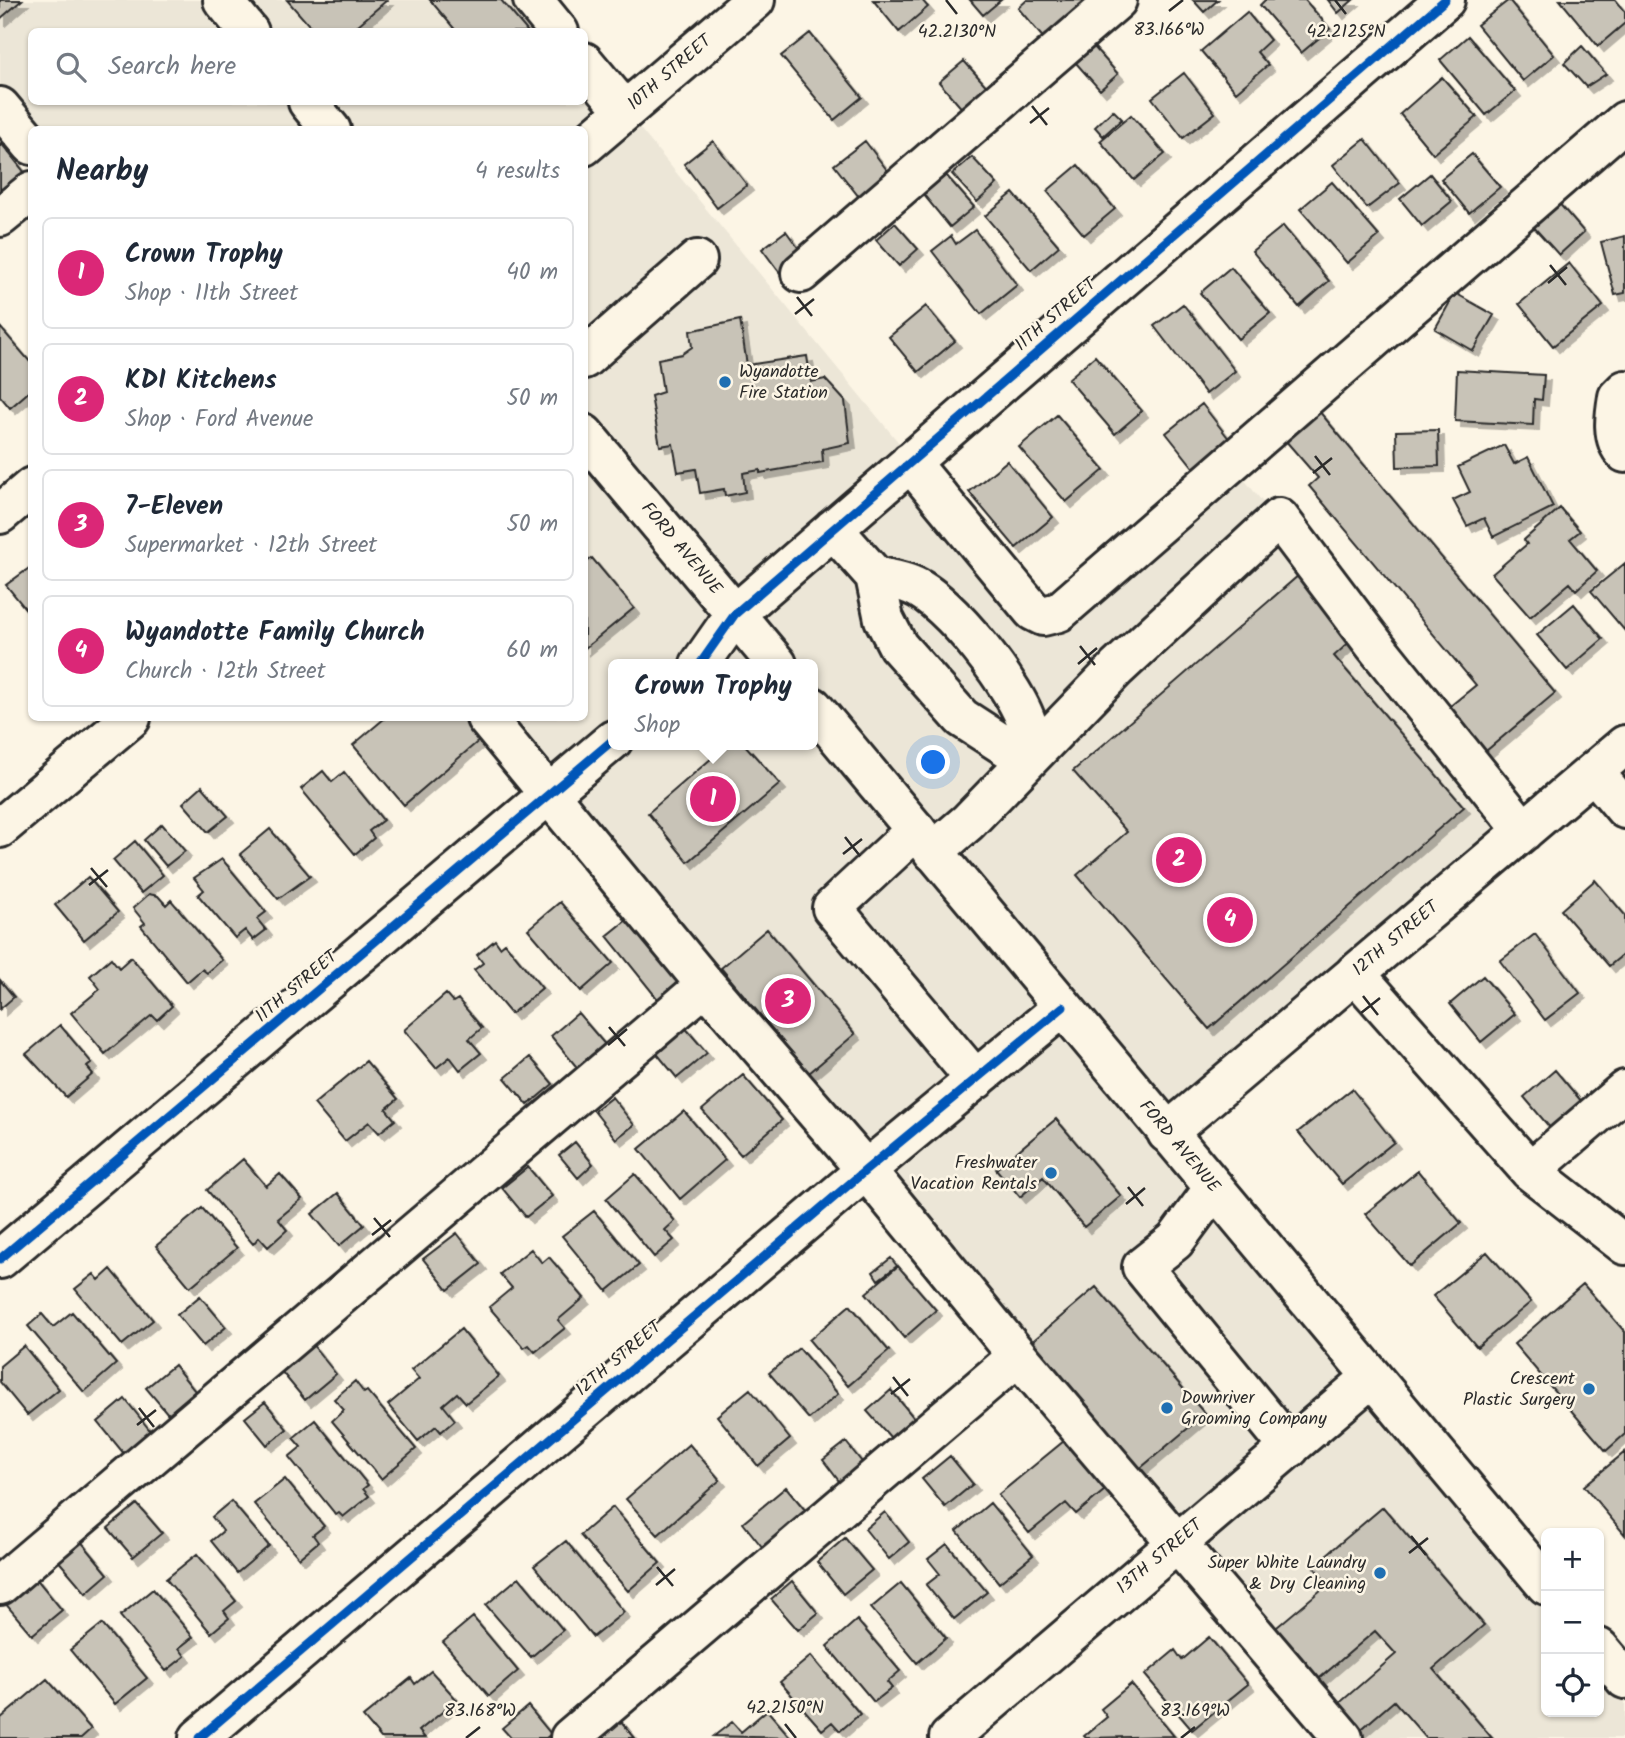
<!DOCTYPE html>
<html lang="en">
<head>
<meta charset="utf-8">
<style>
	:root { --surface:#fff; --page:#f6f6f7; --text:#1f2937; --muted:#747a83; --line:#e0e1e3; --accent:#db2777 }
	body { margin:0; font-family:Kalam,sans-serif; background:var(--page); color:var(--text) }
	.controls { position:absolute; right:21px; bottom:21px; display:grid; overflow:hidden; border-radius:10px; box-shadow:0 2px 5px #0004 }
	.controls button { width:63px; height:63px; display:grid; place-items:center; padding:0; border:0; border-bottom:2px solid var(--line); background:var(--surface); color:var(--text); font:35px sans-serif }
	.you { position:absolute; left:934px; top:763px; width:24px; height:24px; margin:-18px; border:5px solid #fff; border-radius:50%; background:#1a73e8; box-shadow:0 0 0 10px #1a73e833 }
	.badge { display:grid; place-items:center; width:46px; height:46px; border-radius:50%; background:var(--accent); color:#fff; font-size:23px; font-weight:700 }
	.pin { position:absolute; translate:-50% -50%; border:4px solid #fff; box-shadow:0 2px 7px #0006 }
	.popup { position:absolute; left:608px; top:659px; width:210px; height:91px; box-sizing:border-box; display:grid; place-content:center; border-radius:10px; background:var(--surface); filter:drop-shadow(0 2px 5px #0005); font-size:23px; white-space:nowrap; color:var(--muted) }
	.popup b { font-size:26px; color:var(--text) }
	.popup::after { content:''; position:absolute; left:50%; top:100%; margin-left:-14px; border:14px solid transparent; border-top-color:var(--surface) }
	.list { margin:0; padding:0; list-style:none }
	h2 { display:flex; justify-content:space-between; align-items:center; height:91px; margin:0; padding:0 28px; font-size:30px }
	h2 small { font-size:23px; font-weight:400; color:var(--muted) }
	.list li { display:grid; grid-template-columns:46px 1fr auto; gap:21px; align-items:center; box-sizing:border-box; height:112px; margin:0 14px 14px; padding:0 14px; border:2px solid var(--line); border-radius:10px }
	.list b { display:block; font-size:26px; white-space:nowrap }
	.list p { margin:0; font-size:23px; white-space:nowrap; color:var(--muted) }
	.list em { font-size:23px; font-style:normal; color:var(--muted) }
	.icon { flex:none; width:38px; height:38px; fill:none; stroke:currentColor; stroke-width:2; stroke-linecap:round; stroke-linejoin:round }
	.map { position:relative; flex:none; width:1625px; height:1738px; overflow:hidden }
	.search { position:absolute; background:var(--surface); box-shadow:0 2px 5px #0004; left:28px; top:28px; width:560px; height:77px; display:flex; align-items:center; gap:18px; box-sizing:border-box; padding:0 24px; border-radius:10px; color:var(--muted); font-size:26px }
	.panel { position:absolute; background:var(--surface); box-shadow:0 2px 5px #0004; left:28px; top:126px; width:560px; height:595px; border-radius:10px }
	.map>svg:first-child { display:block }
	.built { fill:#ece6d7; fill-rule:evenodd }
	.building { fill:#c8c3b7; stroke:#2b2b2b; stroke-width:2; filter:url(#shadow) }
	.lines { fill:none; stroke-linecap:round; stroke-linejoin:round }
	.minor-casing { stroke:#2b2b2b; stroke-width:44 }
	.major-casing { stroke:#2b2b2b; stroke-width:44 }
	.minor { stroke:#fcf5e5; stroke-width:38 }
	.major { stroke:#fcf5e5; stroke-width:38 }
	.cycleway-casing { stroke:#fcf5e5; stroke-width:13 }
	.cycleway { stroke:#0057b8; stroke-width:9 }
	.ticks { fill:none; stroke:#2b2b2b; stroke-width:2.5 }
	.poi-dot { fill:#1f6fb2; stroke:#fcf5e5; stroke-width:2.5 }
	.labels { text-anchor:middle; dominant-baseline:central; stroke-width:5; stroke-linejoin:round; paint-order:stroke }
	.street-label { font-size:18px; fill:#2b2b2b; stroke:#fcf5e5 }
	.poi-label { font-size:18px; fill:#2b2b2b; stroke:#fcf5e5; text-anchor:end }
	.ticks-label { font-size:18px; text-anchor:middle; fill:#2b2b2b; stroke:#fcf5e5; stroke-width:5; stroke-linejoin:round; paint-order:stroke }
</style>
</head>
<body>
<div class="map">
<svg width="1625" height="1738" viewBox="0 0 1625 1738">
	<defs>
		<filter id="shadow"><feDropShadow dx="6" dy="6" stdDeviation="0" flood-color="#0004"/></filter>
	</defs>
	<rect width="100%" height="100%" fill="#fcf5e5"/>
	<filter id="ink" filterUnits="userSpaceOnUse"><feTurbulence type="fractalNoise" baseFrequency=".0143" numOctaves="2"/><feDisplacementMap in="SourceGraphic" scale="14" xChannelSelector="R" yChannelSelector="G"/><feConvolveMatrix kernelMatrix="1 2 1 2 8 2 1 2 1" color-interpolation-filters="sRGB"/></filter>
	<g filter="url(#ink)">
		<path class="built" d="M0 0H533L559 31 32 32V102H584L585 62 1040 614 1226 457 1397 667 1521 833 1168 1133 1546 1585V1712H1599V1648L1625 1679V1738H1343L486 718H584V130H32L0 107ZM613 664H813V745H613Z"/>
		<path class="building" d="M0 0H22L0 19Z
			M287 0H387L350 32H315Z
			M430 0H501L528 32H457Z
			M873 0H922L928 7 899 32Z
			M970 0H1001L983 15Z
			M1027 0H1086L1089 4 1045 40 1018 8Z
			M1193 0H1218L1204 12Z
			M1265 0H1305L1330 29 1301 53 1260 5Z
			M1328 0H1353L1338 13Z
			M1509 0 1554 55 1523 81 1477 25Z
			M1560 0H1615L1625 12V23L1598 46Z
			M1247 12 1270 40 1257 52 1268 65 1236 92 1201 51Z
			M810 33 862 97 834 120 781 56Z
			M1468 36 1515 91 1486 115 1440 60Z
			M1582 46 1606 74 1586 87 1564 63Z
			M1094 47 1118 74 1100 90 1076 63Z
			M964 61 989 89 964 111 939 82Z
			M1184 73 1215 113 1183 138 1152 98Z
			M1442 77 1477 117 1433 154 1400 114Z
			M1113 110 1122 119 1103 136 1095 127Z
			M1131 115 1165 154 1134 180 1100 141Z
			M1365 139 1400 183 1367 208 1333 165Z
			M713 141 747 185 717 208 684 164Z
			M865 141 890 174 859 197 834 165Z
			M1 143 26 174 0 196V144Z
			M1472 154 1500 187 1469 213 1441 179Z
			M972 157 997 184 977 202 952 174Z
			M1078 165 1115 209 1084 235 1047 191Z
			M1430 174 1452 201 1422 226 1400 199Z
			M946 175 974 207 950 227 923 194Z
			M1332 182 1379 236 1347 263 1300 209Z
			M1013 193 1059 246 1031 270 985 216Z
			M1557 201 1584 232 1559 255 1531 224Z
			M895 223 918 249 899 266 876 240Z
			M1283 226 1329 281 1299 307 1252 251Z
			M975 230 1017 285 981 314 932 251 951 236 956 244Z
			M786 231 804 256 780 273 762 249Z
			M1625 236V293L1615 295 1601 242Z
			M1569 263 1603 306 1553 346 1519 304Z
			M1231 267 1270 313 1238 339 1200 293Z
			M1455 293 1494 315 1473 351 1435 329Z
			M1183 304 1235 371 1206 394 1154 326Z
			M926 306 955 341 918 372 889 337Z
			M740 320 747 365 807 356 811 382 825 379 845 401 850 443 822 449 823 462 760 473V470L743 473 745 492 725 496 724 489 700 493 696 469 678 472 673 444 660 446 651 396 663 392 658 359 682 354 692 347 690 331Z
			M0 327 32 364V389L10 408 0 396Z
			M1095 356 1142 411 1115 434 1068 379Z
			M1457 370 1544 375 1542 400 1534 399 1533 425 1455 421Z
			M1202 404 1233 444 1197 472 1166 433Z
			M1319 411 1555 693 1480 756 1443 712 1476 685 1309 486 1318 478 1285 440Z
			M1057 415 1104 470 1066 502 1019 447Z
			M1438 430 1439 466 1397 467 1396 431Z
			M1504 445 1514 464 1528 457 1553 507 1493 537 1484 518 1467 526 1453 500 1470 492 1458 467Z
			M1007 461 1053 517 1016 548 969 492Z
			M1560 508 1580 531 1570 539 1597 571 1576 590 1570 583 1530 617 1492 574 1527 544 1524 540Z
			M592 558 634 608 584 649V564Z
			M1625 563V631L1591 591Z
			M32 566V617L6 585Z
			M1299 575 1354 638 1334 656 1464 807 1209 1029 1077 875 1127 832 1073 771Z
			M1574 604 1603 639 1567 670 1537 635Z
			M385 718H463L481 739 404 805 353 745Z
			M727 745H745L780 784 688 862 648 813Z
			M323 771 332 782 344 772 383 820 369 831 374 838 355 854 301 789Z
			M202 786 228 816 208 832 183 803Z
			M162 824 185 851 166 866 144 840Z
			M270 829 310 876 278 899 240 854Z
			M135 841 163 875 141 893 113 860Z
			M222 859 266 912 257 919 266 930 253 940 245 930 235 938 198 895 204 890 194 878Z
			M88 877 118 912 84 940 55 905Z
			M1595 880 1625 915V953L1609 966 1561 910Z
			M149 894 158 896 166 905 171 900 222 960 207 973 202 969 187 982 141 926 145 923 133 908Z
			M560 902 613 963 581 991 528 929Z
			M633 915 686 981 660 1002 607 936Z
			M767 929 855 1034 809 1073 721 968Z
			M1535 934 1580 993 1545 1020 1500 961Z
			M495 940 500 947 505 943 542 988 511 1014 474 970 483 963 477 955Z
			M131 957 172 1006 157 1020 152 1015 105 1054 71 1013 100 989 90 976 111 958 119 968Z
			M1483 976 1515 1014 1481 1042 1450 1004Z
			M0 980 14 997 0 1009Z
			M446 994 453 1002 458 999 482 1028 469 1039 481 1053 460 1070 450 1057 436 1068 404 1030Z
			M578 1013 608 1048 580 1071 551 1036Z
			M60 1025 92 1063 87 1067 93 1074 66 1097 26 1054Z
			M683 1025 707 1053 677 1078 654 1050Z
			M530 1057 553 1084 528 1105 505 1078Z
			M366 1061 398 1099 386 1109 395 1120 379 1133 369 1122 345 1141 314 1104Z
			M1555 1070 1582 1102 1551 1129 1524 1097Z
			M743 1075 782 1120 741 1155 702 1110Z
			M1352 1089 1394 1142 1342 1184 1298 1132Z
			M612 1097 634 1125 616 1139 594 1111Z
			M684 1111 725 1160 680 1199 639 1149Z
			M1056 1119 1121 1196 1084 1227 1043 1177 1020 1197 996 1169Z
			M575 1142 593 1164 578 1178 559 1155Z
			M243 1159 266 1186 280 1174 302 1199 278 1219 287 1230 268 1247 259 1237 253 1244 207 1190Z
			M528 1167 552 1196 526 1217 502 1188Z
			M1418 1171 1461 1223 1410 1266 1365 1214Z
			M635 1174 675 1221 665 1230 674 1240 654 1257 606 1199Z
			M338 1193 364 1225 339 1246 312 1214Z
			M202 1208 237 1248 190 1287 156 1246Z
			M594 1211 639 1265 607 1291 562 1236Z
			M457 1233 481 1264 448 1290 423 1259Z
			M531 1249 542 1263 549 1257 584 1298 558 1320 565 1328 535 1352 529 1345 524 1348 489 1307 512 1288 500 1274Z
			M1487 1252 1531 1302 1477 1347 1433 1296Z
			M891 1258 897 1266 878 1280 873 1272Z
			M898 1266 936 1310 904 1338 866 1293Z
			M111 1269 153 1320 122 1345 75 1289 94 1274 99 1280Z
			M1583 1284 1625 1332V1434L1606 1451 1514 1344Z
			M1096 1287 1205 1414 1137 1471 1029 1344Z
			M200 1296 226 1327 203 1346 177 1315Z
			M850 1305 889 1351 848 1386 809 1340Z
			M72 1312 116 1364 84 1392 28 1326 42 1314 53 1327Z
			M461 1329 499 1376 466 1403 457 1393 443 1405 455 1420 441 1432 436 1426 418 1441 388 1405 419 1379 411 1370Z
			M312 1344 336 1374 305 1400 281 1371Z
			M24 1346 59 1389 27 1415 0 1382V1366Z
			M799 1348 838 1394 809 1419 769 1373Z
			M174 1365 195 1391 168 1414 146 1388Z
			M355 1381 364 1393 367 1391 416 1449 381 1479 332 1421 344 1410 334 1399Z
			M750 1389 790 1439 758 1466 717 1416Z
			M891 1390 914 1418 891 1438 867 1411Z
			M125 1399 152 1433 125 1455 98 1422Z
			M265 1402 287 1429 267 1445 245 1418Z
			M315 1420 368 1485 363 1489 369 1496 343 1517 339 1513 336 1515 289 1457 301 1447 293 1438Z
			M1064 1441 1105 1490 1076 1514 1066 1503 1029 1533 998 1495Z
			M846 1442 865 1466 842 1485 823 1460Z
			M689 1444 720 1480 658 1535 626 1499Z
			M1625 1452V1535L1584 1486Z
			M950 1456 973 1484 945 1507 922 1479Z
			M285 1479 324 1526 313 1535 318 1542 299 1558 254 1504Z
			M786 1487 810 1516 767 1553 743 1523Z
			M231 1501 269 1546 237 1573 211 1541 223 1531 212 1517Z
			M990 1503 1033 1555 999 1583 957 1531Z
			M137 1504 162 1533 133 1557 108 1528Z
			M613 1507 660 1563 628 1591 580 1535Z
			M1383 1507 1484 1625 1433 1669 1492 1738H1426L1394 1701 1358 1732 1336 1706 1396 1654 1375 1631 1314 1683 1271 1632 1328 1584 1313 1566Z
			M885 1512 909 1542 889 1559 865 1529Z
			M845 1538 872 1570 843 1594 817 1562Z
			M80 1540 108 1574 86 1593 57 1559Z
			M566 1541 624 1612 593 1637 534 1566Z
			M947 1544 987 1592 954 1619 926 1585 940 1574 928 1559Z
			M197 1554 236 1601 224 1611 229 1618 211 1633 166 1579Z
			M35 1577 62 1610 32 1635 4 1602Z
			M519 1577 563 1630 531 1657 486 1605Z
			M792 1581 818 1613 798 1630 771 1599Z
			M901 1583 946 1638 917 1663 871 1608Z
			M153 1589 193 1637 179 1648 185 1656 166 1671 120 1616Z
			M473 1617 518 1671 489 1696 443 1642Z
			M857 1620 900 1671 887 1682 892 1688 874 1702 827 1646Z
			M102 1624 147 1678 115 1704 70 1650Z
			M1209 1637 1248 1684 1192 1730 1145 1675 1175 1650 1182 1660Z
			M811 1656 860 1714 840 1731 832 1722 822 1730 780 1682Z
			M431 1671 457 1700 419 1731 425 1738H381L363 1717 411 1678 415 1684Z
			M47 1679 91 1729 81 1738H0V1719Z
			M1131 1684 1174 1736 1086 1738 1084 1736 1107 1717 1101 1709Z
			M528 1706 551 1734 546 1738H511L502 1728Z
			M767 1710 791 1738 714 1736 732 1722 741 1732Z
			M620 1720 635 1738H597Z"/>
		<g class="lines">
			<defs>
				<path id="minor" d="M533 0 559 32
					M584 62 625 111
					M0 107 32 145
					M584 146 755 0
					M0 217 32 191
					M801 273 1117 0
					M584 359 697 260
					M1625 390 1618 397C1615 415 1611 439 1625 453
					M910 462 1033 611 1043 616 1059 612 1625 121
					M0 514 32 487
					M833 529 875 576 884 619 898 646 962 718 1027 760
					M875 576C887 579 900 580 911 585 947 598 1020 691 1028 728 1030 737 1027 750 1027 760
					M700 664 735 614 1445 0
					M486 718 706 985 866 1170 1018 1356 1343 1738
					M1594 772 1625 809
					M0 828 131 718
					M916 830 832 908 976 1080
					M933 852 968 822 1117 668 1279 518 1374 644 1524 831
					M1355 973 1530 1171 1625 1090
					M1167 1133 1625 745
					M1530 1171 1625 1245
					M1214 1188 1175 1241 1142 1267 1290 1448
					M0 1259 613 740
					M0 1585 706 985
					M199 1738 866 1170 1063 1007
					M570 1738 1018 1356
					M949 1738 1372 1377"/>
				<path id="major" d="M223 0 249 32
					M308 102 331 130
					M584 434 777 664
					M813 707 1546 1585
					M1599 1648 1625 1679"/>
			</defs>
			<use href="#minor" class="minor-casing"/>
			<use href="#major" class="major-casing"/>
			<use href="#minor" class="minor"/>
			<use href="#major" class="major"/>
			<defs>
				<path id="cycleway" d="M700 664 735 614 1445 0
					M0 1259 613 740
					M199 1738 866 1170 1063 1007"/>
			</defs>
			<use href="#cycleway" class="cycleway-casing"/>
			<use href="#cycleway" class="cycleway"/>
		</g>
	</g>
	<path class="ticks" d="M946 0 957 14M1335 0 1346 14M1169 11 1183 0M1032 106 1047 125M1030 123 1049 108M1550 265 1566 285M1548 283 1567 267M797 297 812 316M795 314 814 299M1315 456 1330 475M1313 473 1332 458M1080 646 1095 665M1078 664 1097 648M845 837 860 856M843 854 862 839M91 868 107 887M89 885 108 870M1363 996 1378 1015M1361 1013 1380 998M609 1027 625 1046M608 1045 627 1029M1128 1187 1143 1206M1126 1204 1145 1188M374 1218 390 1237M372 1235 391 1220M893 1377 908 1396M891 1394 910 1379M139 1408 154 1427M137 1425 156 1410M1411 1536 1426 1555M1409 1553 1428 1538M657 1567 673 1586M656 1585 675 1569M785 1724 796 1738M466 1738 480 1727M1181 1738 1195 1727"/>
	<g class="poi-dot">
		<circle cx="725" cy="382" r="7"/>
		<circle cx="1051" cy="1173" r="7"/>
		<circle cx="1589" cy="1389" r="7"/>
		<circle cx="1167" cy="1408" r="7"/>
		<circle cx="1380" cy="1573" r="7"/>
	</g>
	<g class="labels">
		<g class="street-label">
			<text transform="translate(670 73) rotate(-41)">10TH STREET</text>
			<text transform="translate(1056 315) rotate(-41)">11TH STREET</text>
			<text transform="translate(681 549) rotate(50)">FORD AVENUE</text>
			<text transform="translate(1396 939) rotate(-40)">12TH STREET</text>
			<text transform="translate(297 987) rotate(-40)">11TH STREET</text>
			<text transform="translate(1179 1147) rotate(50)">FORD AVENUE</text>
			<text transform="translate(619 1359) rotate(-40)">12TH STREET</text>
			<text transform="translate(1160 1557) rotate(-40)">13TH STREET</text>
		</g>
		<g class="poi-label">
			<text x="739" y="372" text-anchor="start">Wyandotte<tspan x="739" dy="21">Fire Station</tspan></text>
			<text x="1037" y="1163">Freshwater<tspan x="1037" dy="21">Vacation Rentals</tspan></text>
			<text x="1575" y="1379">Crescent<tspan x="1575" dy="21">Plastic Surgery</tspan></text>
			<text x="1181" y="1398" text-anchor="start">Downriver<tspan x="1181" dy="21">Grooming Company</tspan></text>
			<text x="1366" y="1563">Super White Laundry<tspan x="1366" dy="21">&amp; Dry Cleaning</tspan></text>
		</g>
	</g>
	<g class="ticks-label">
		<text x="1169" y="35">83.166°W</text>
		<text x="957" y="37">42.2130°N</text>
		<text x="1346" y="37">42.2125°N</text>
		<text x="785" y="1713">42.2150°N</text>
		<text x="480" y="1716">83.168°W</text>
		<text x="1195" y="1716">83.169°W</text>
	</g>
</svg>
<div class="controls">
<button>+</button>
<button>−</button>
<button><svg class="icon" aria-label="locate" viewBox="0 0 24 24"><circle cx="12" cy="12" r="6"/><path d="M12 2v4M12 18v4M2 12h4M18 12h4"/></svg></button>
</div>
<div class="you"></div>
<div class="pin badge" style="left:713px;top:799px">1</div>
<div class="popup"><b>Crown Trophy</b>Shop</div>
<div class="pin badge" style="left:1179px;top:860px">2</div>
<div class="pin badge" style="left:788px;top:1001px">3</div>
<div class="pin badge" style="left:1230px;top:920px">4</div>
<div class="search"><svg class="icon" aria-label="search" viewBox="0 0 24 24"><circle cx="10" cy="10" r="6"/><path d="M15 15l6 6"/></svg>Search here</div>
<section class="panel">
<h2>Nearby<small>4 results</small></h2>
<ul class="list">
<li><span class="badge">1</span><div><b>Crown Trophy</b><p>Shop · 11th Street</p></div><em>40 m</em></li>
<li><span class="badge">2</span><div><b>KDI Kitchens</b><p>Shop · Ford Avenue</p></div><em>50 m</em></li>
<li><span class="badge">3</span><div><b>7-Eleven</b><p>Supermarket · 12th Street</p></div><em>50 m</em></li>
<li><span class="badge">4</span><div><b>Wyandotte Family Church</b><p>Church · 12th Street</p></div><em>60 m</em></li>
</ul>
</section>
</div>
</body>
</html>
